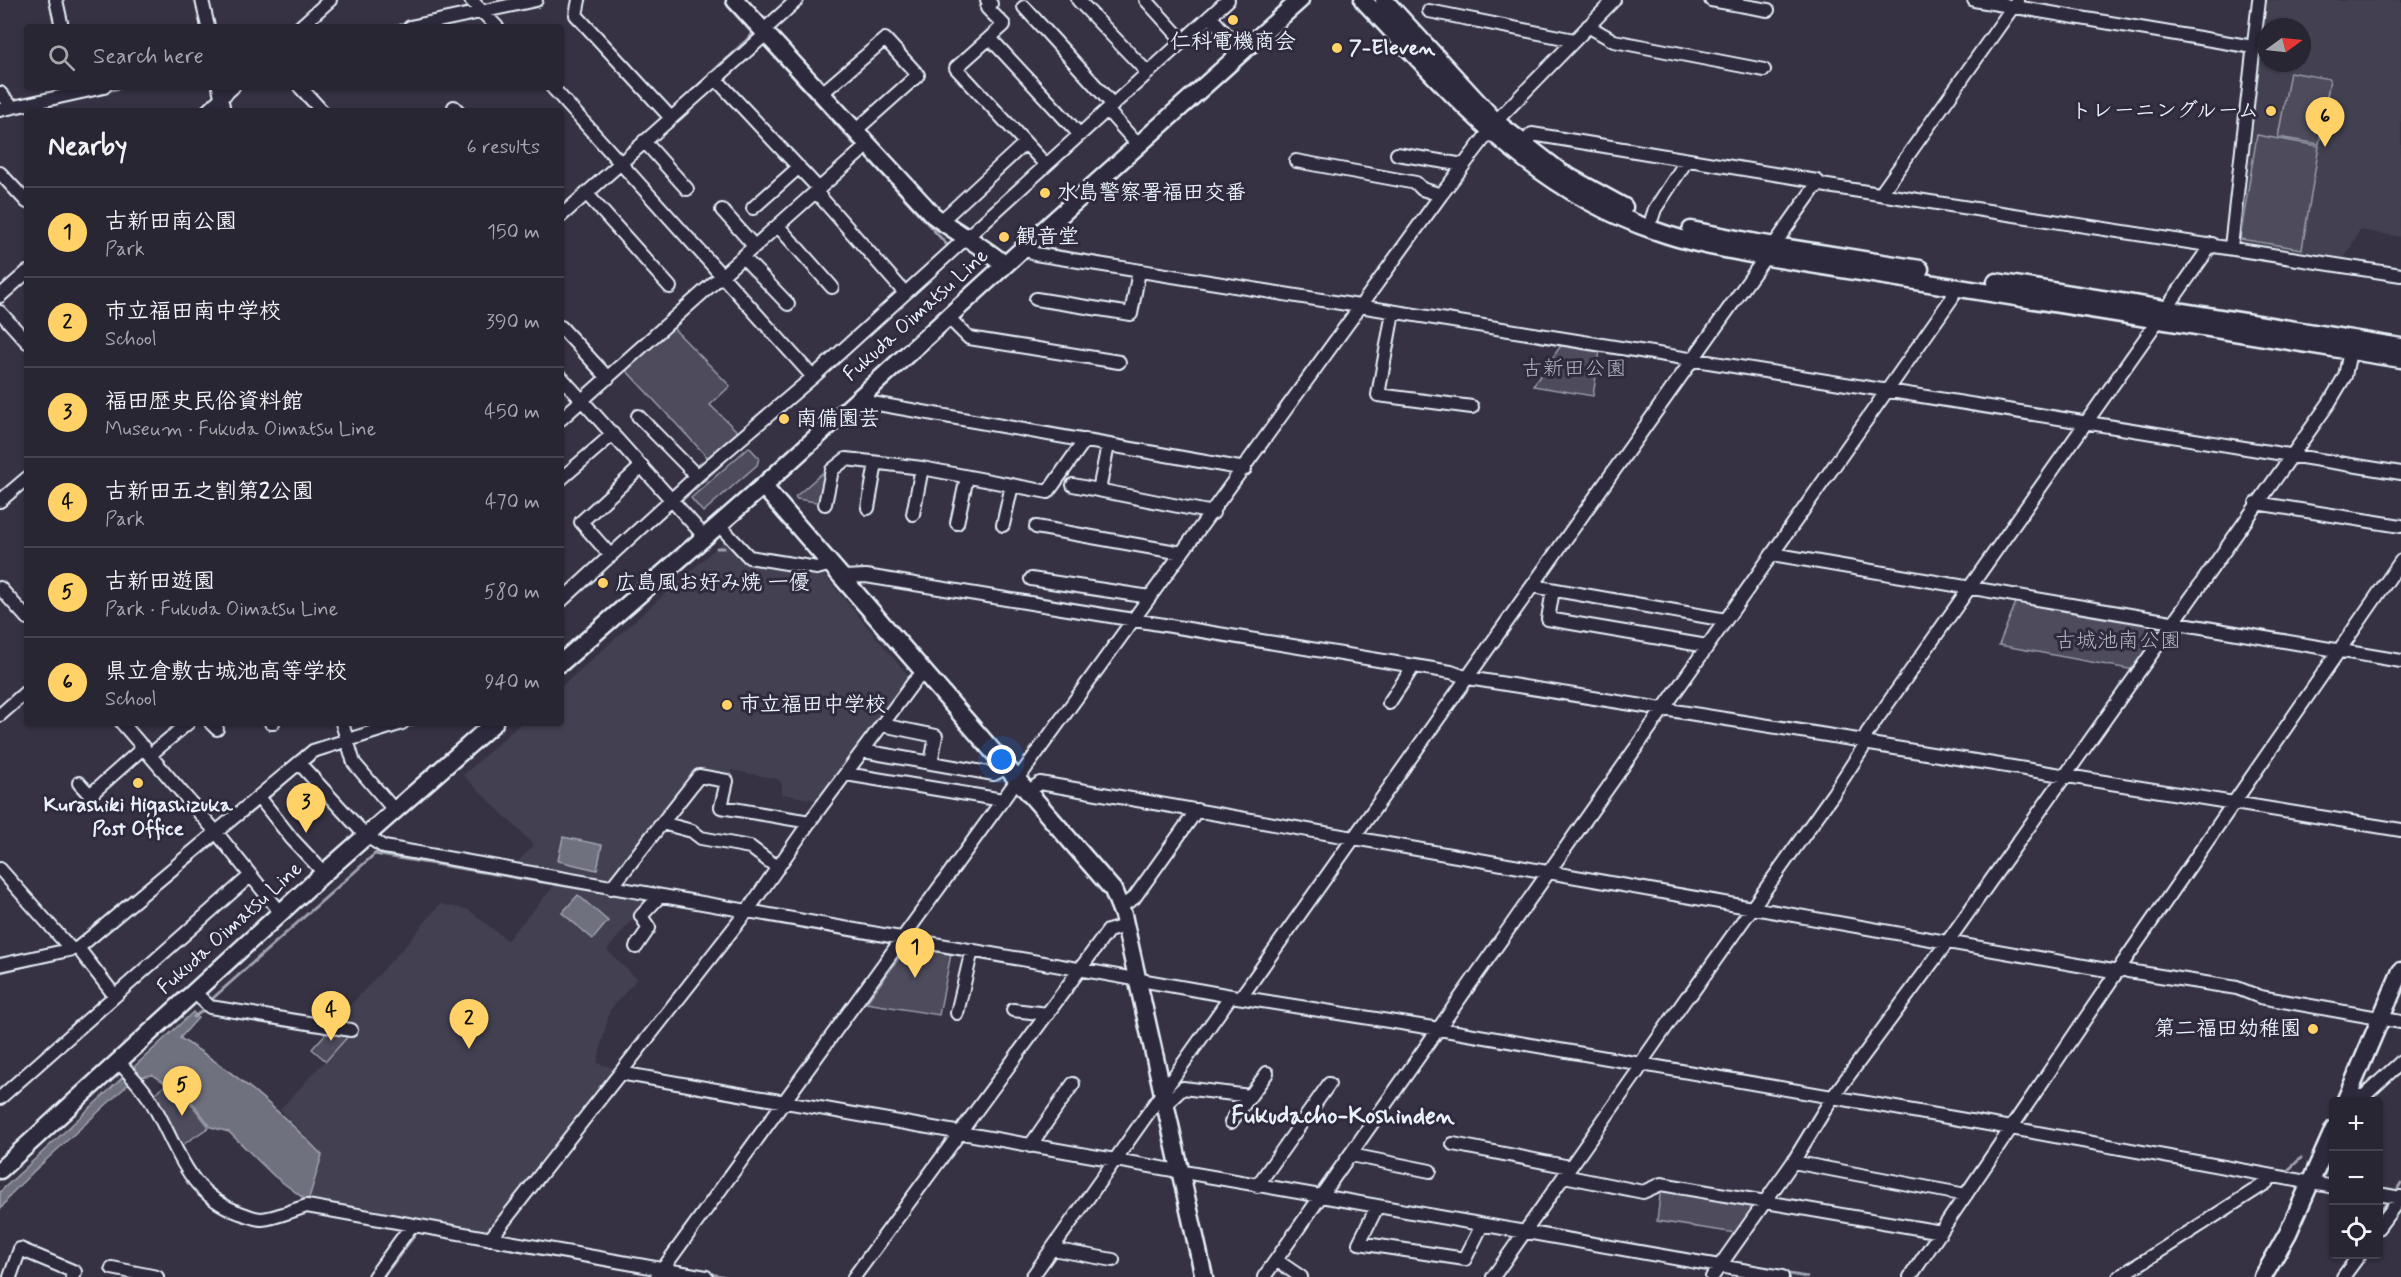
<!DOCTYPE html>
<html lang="en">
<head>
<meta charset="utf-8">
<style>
	:root { --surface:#282633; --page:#34323f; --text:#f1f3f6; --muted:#a5a5ac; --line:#44434e; --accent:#ffd166 }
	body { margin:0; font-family:Mynerve,"Klee One",sans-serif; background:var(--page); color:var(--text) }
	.controls { position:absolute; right:18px; bottom:18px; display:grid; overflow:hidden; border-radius:6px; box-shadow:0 2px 4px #0004 }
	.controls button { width:54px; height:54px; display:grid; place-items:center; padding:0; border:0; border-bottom:2px solid var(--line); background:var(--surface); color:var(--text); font:30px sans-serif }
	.compass { position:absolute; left:2257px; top:18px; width:54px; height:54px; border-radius:50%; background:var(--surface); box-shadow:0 2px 4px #0004; rotate:75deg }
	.you { position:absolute; left:1002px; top:760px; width:21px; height:21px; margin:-15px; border:4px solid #fff; border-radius:50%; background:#1a73e8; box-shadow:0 0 0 9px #1a73e833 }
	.badge { display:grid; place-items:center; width:39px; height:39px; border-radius:50%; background:var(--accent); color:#111; font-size:20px; font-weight:700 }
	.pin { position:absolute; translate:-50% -50px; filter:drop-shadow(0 2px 3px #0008) }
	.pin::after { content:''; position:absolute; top:32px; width:21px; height:18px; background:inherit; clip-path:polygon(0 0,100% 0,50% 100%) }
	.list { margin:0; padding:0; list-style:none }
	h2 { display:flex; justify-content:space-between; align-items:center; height:78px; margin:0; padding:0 24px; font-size:26px }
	h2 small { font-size:20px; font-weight:400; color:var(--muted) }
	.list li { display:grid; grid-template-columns:39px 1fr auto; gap:18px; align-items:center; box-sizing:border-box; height:90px; padding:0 24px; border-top:2px solid var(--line) }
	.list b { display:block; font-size:22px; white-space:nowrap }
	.list p { margin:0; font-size:20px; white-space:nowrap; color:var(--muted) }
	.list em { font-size:20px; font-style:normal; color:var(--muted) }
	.icon { flex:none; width:33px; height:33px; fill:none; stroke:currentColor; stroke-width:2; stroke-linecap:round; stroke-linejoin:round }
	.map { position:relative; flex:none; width:2401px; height:1277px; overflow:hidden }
	.search { position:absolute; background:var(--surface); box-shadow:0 2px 4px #0004; left:24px; top:24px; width:540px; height:66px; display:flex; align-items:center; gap:15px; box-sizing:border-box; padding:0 21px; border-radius:6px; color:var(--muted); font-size:22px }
	.panel { position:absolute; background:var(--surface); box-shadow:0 2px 4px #0004; left:24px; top:108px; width:540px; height:618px; border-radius:6px }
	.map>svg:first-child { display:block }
	.built { fill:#433f51; fill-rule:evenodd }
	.green { fill:#4d4b5c; stroke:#9a9eaa; stroke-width:1.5 }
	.water { fill:#70717f; stroke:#a0a4af; stroke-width:1.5 }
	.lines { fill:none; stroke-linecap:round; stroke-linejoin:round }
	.stream { stroke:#a0a4af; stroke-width:3 }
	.street-casing { stroke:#e8f1f8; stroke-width:16 }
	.secondary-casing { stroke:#e8f1f8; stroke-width:21 }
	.street { stroke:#2f2a3d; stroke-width:12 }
	.secondary { stroke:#2f2a3d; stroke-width:16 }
	.poi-dot { fill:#ffd166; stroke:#2f2a3d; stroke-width:2 }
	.labels { text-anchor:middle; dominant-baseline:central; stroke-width:6; stroke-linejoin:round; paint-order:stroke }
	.poi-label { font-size:21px; font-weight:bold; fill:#e8f1f8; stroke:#2f2a3d; text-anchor:start }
	.street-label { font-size:21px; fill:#e8f1f8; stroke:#2f2a3d }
	.park-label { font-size:21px; fill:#b2b7c1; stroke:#2f2a3d }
	.quarter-label { font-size:24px; font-weight:bold; fill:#e8f1f8; stroke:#2f2a3d }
</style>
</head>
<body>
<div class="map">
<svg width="2401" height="1277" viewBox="0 0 2401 1277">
	<rect width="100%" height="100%" fill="#363244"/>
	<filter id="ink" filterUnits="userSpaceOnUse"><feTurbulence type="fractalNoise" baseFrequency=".0167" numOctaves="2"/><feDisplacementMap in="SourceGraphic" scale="12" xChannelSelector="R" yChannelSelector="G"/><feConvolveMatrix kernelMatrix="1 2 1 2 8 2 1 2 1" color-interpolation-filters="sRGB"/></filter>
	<g filter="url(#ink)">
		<path class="built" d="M2263 0H2401V237L2360 230 2344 259 2239 242ZM2266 27H2302V63H2266Z
			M726 539 746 560 821 571 912 680 822 801 782 794V783L777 779 731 770 729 779 696 774 611 883 514 866 534 845 463 775 521 723H561V687Z
			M555 885 648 901 607 950 637 979 610 1010 597 1063 617 1069 488 1233 319 1204 309 1198 322 1155 280 1109 356 1028 334 1023 406 945 440 904 469 910 507 940Z"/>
		<path class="green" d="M2290 72 2330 79 2319 144 2278 137Z
			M2257 135 2319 146 2302 249 2240 239Z
			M671 326 730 386 710 405 737 431V438L710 460 623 367Z
			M1562 344 1600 350 1593 396 1533 386Z
			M749 447 759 458 757 465 703 512 691 498Z
			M828 468 822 503 797 499 795 497Z
			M2016 602 2162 622 2164 627 2134 670 1999 645Z
			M908 946 951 954 939 1015 866 1003Z
			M329 1030 350 1034 326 1061 312 1049Z
			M166 1085 189 1101 209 1127 178 1148 151 1096Z
			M1661 1188 1758 1204 1736 1233 1657 1221Z"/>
		<path class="water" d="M563 837 602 845 597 870 558 861Z
			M578 895 608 921 593 939 562 913Z
			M193 1012 198 1018 180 1038C237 1074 275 1106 322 1155L309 1198 306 1200 274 1176 229 1132 211 1127 191 1101 153 1075 138 1077 132 1081 34 1171 12 1193 0 1210V1192L5 1187Z"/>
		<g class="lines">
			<path class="stream" d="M392 27 408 23
				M764 45 855 145
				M107 91 125 87
				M679 103 753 34 728 6
				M866 156 949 247
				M1825 180 1878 187 1907 146
				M1043 248 1170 270
				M680 502 738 449
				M717 548H724
				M603 570 671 509
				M349 723 352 736
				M403 728 417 723
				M306 765 320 755
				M266 800 300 770
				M2244 800 2270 760
				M232 827 260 805
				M1349 834 1384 786
				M374 854 620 895
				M669 904 681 905
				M138 905 216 842
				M1285 925 1345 839
				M0 972 77 954
				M885 973 905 945
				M2114 987 2122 975
				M212 999 378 851
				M194 1017 205 1009
				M1637 1059 1650 1040
				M589 1104 611 1074
				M2285 1173 2301 1158
				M2398 1188 2401 1183
				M2378 1215 2385 1205
				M1521 1226 1541 1198
				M2342 1268 2352 1254
				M1783 1273 1807 1277
				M710 1274 726 1277
				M383 1277 417 1232"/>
			<defs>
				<path id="street" d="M56 0 62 27
					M202 0 208 27
					M471 0 497 27
					M579 0 576 15 671 118
					M987 0 991 4 987 8 1004 25 956 68 1046 165
					M1078 0 1148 73
					M1146 0 1183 41
					M1711 0 1768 10
					M1974 0 2253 47
					M1024 7 1113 105
					M1429 11 1574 40
					M1210 16 1242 52
					M1588 26 1614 41 1764 70
					M300 27 330 0
					M410 27 536 0
					M763 31 797 0
					M990 38 1080 135
					M715 78 819 189
					M219 87 224 111
					M300 87 322 111
					M552 87 813 377
					M0 93 12 107
					M821 94 885 39 918 75 855 131
					M454 107 458 111
					M0 110 104 87
					M1107 110 1138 145
					M207 111 233 87
					M644 141 687 189
					M1523 144 1532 134 1817 181 1821 185 2401 275
					M1397 154 1464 165
					M1296 161 1416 183 1422 189 1441 195
					M0 173 27 202
					M816 192 905 293
					M1882 192 2017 1
					M586 193 670 287
					M753 208 799 167
					M722 210 755 247
					M561 216 766 34
					M1652 218 1655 209 1687 160
					M941 221 1025 143
					M778 226 832 287
					M1025 247 1035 254 2401 473
					M2231 247 2259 0
					M743 257 788 304
					M0 296 27 272
					M1036 299 1131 314 1139 271
					M0 312 27 342
					M1393 312 1378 395 1472 407
					M948 317 969 338 1119 362
					M561 327 608 378
					M561 377 704 536
					M862 394 872 403 1245 469
					M638 416 697 476
					M561 419 868 145
					M561 479 613 434
					M1073 485 1213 513
					M1099 490 1108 445
					M0 501 27 478
					M2256 503 2401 526
					M825 504 832 470 846 459 922 468 1048 492 1085 440
					M868 508 876 463
					M913 514 922 468
					M957 523 967 477
					M718 524 749 557 817 568 832 564
					M1003 525 1012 485
					M1036 527 1182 553
					M1772 554 2401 661
					M611 556 581 522 642 466
					M843 577 866 576 1451 672 1468 678 1864 741
					M1031 579 1150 597
					M1533 586 1726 620
					M0 588 27 618
					M1553 590 1548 619 1707 646
					M561 601 697 476 813 377 1228 0
					M1389 703 1413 667
					M0 715 27 691
					M122 723 216 832 281 913
					M211 723 217 729
					M271 723H273
					M342 723 354 763 395 811
					M882 725 936 736 931 763
					M1864 743 2401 830
					M863 751 994 774 1007 767
					M150 755 188 723
					M299 763 366 836 384 847 1231 996 1439 1029 2011 1128 2334 1187
					M846 774 1003 800
					M79 783 90 795 144 747
					M1028 792 1040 783 2118 972
					M259 797 292 839 324 873
					M662 823 692 831 701 838 750 847 778 868
					M0 869 71 949
					M611 888 699 776 727 781 721 807 810 822
					M1120 907 1134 898 1197 810
					M636 947 649 928 641 916 660 896
					M78 948 115 996
					M0 965 78 948 313 751 402 723
					M2121 967 2128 971 2237 988 2260 997 2401 1022
					M194 992 210 1007 351 1030
					M1241 997 1815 187 1821 185
					M1013 1010 1048 1014
					M957 1013 972 950
					M118 1061C131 1076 146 1090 155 1108 179 1151 188 1194 240 1213 247 1215 254 1219 262 1219 276 1218 293 1210 307 1206L706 1277
					M620 1073 1782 1277
					M2349 1093 2363 1097 2401 1062
					M0 1098 250 876
					M1165 1105 1183 1088 1250 1096
					M1231 1122 1267 1073
					M1453 1144 1570 1167
					M1030 1146 1073 1084
					M1351 1155 1430 1171
					M1793 1162 1966 1195
					M1564 1176 1643 1192 1661 1184 1941 1232
					M1257 1186 1329 1084
					M2378 1194 2401 1198
					M1377 1207 1359 1243 1465 1259 1482 1225
					M2378 1228 2401 1197
					M490 1239 748 910 811 820 913 683 924 672
					M1052 1249 1113 1260
					M1276 1260 1301 1277
					M112 1268 157 1277
					M10 1277 20 1249 75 1272 72 1277
					M374 1277 412 1225
					M657 1277 1441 195 1502 115 1614 0
					M854 1277 1108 931 1125 926
					M1032 1277 1231 996
					M1264 1277 1891 385 1952 298 1955 287
					M1493 1277 1638 1071 1643 1060 1687 997 1691 994 1833 794 1863 748 1867 733 2212 244
					M1712 1277 1793 1162 1832 1098 1948 941 2329 403 2345 376 2350 351
					M1910 1277 2125 960 2401 561
					M2119 1277 2266 1183 2272 1176
					M2343 1277 2360 1254"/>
				<path id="secondary" d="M735 0 933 215C956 233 982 245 1005 265
					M1363 0C1452 94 1529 188 1656 231 1692 244 1730 250 1767 257L2401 359
					M1384 0 1496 122 1562 173 1624 207
					M1691 230 1757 243 1920 269
					M1996 282 2401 347
					M763 486 1113 890 1123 915 1204 1277
					M561 663 763 486 1017 254 1300 0
					M2345 1102 2401 971
					M0 1170 324 873 494 723
					M2263 1277 2288 1233 2334 1129"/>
			</defs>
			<use href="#street" class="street-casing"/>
			<use href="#secondary" class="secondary-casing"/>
			<use href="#street" class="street"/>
			<use href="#secondary" class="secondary"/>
		</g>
	</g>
	<g class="poi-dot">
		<circle cx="1233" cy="20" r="6"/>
		<circle cx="1337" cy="48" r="6"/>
		<circle cx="2271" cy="111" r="6"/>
		<circle cx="1045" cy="193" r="6"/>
		<circle cx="1004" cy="237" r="6"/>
		<circle cx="784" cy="419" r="6"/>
		<circle cx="603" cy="583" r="6"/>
		<circle cx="727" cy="705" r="6"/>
		<circle cx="138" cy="783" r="6"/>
		<circle cx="2313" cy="1029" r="6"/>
	</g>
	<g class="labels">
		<g class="poi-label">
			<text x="1233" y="42" text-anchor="middle">仁科電機商会</text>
			<text x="1349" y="48">7-Eleven</text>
			<text x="2259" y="111" text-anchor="end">トレーニングルーム</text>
			<text x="1057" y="193">水島警察署福田交番</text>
			<text x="1016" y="237">観音堂</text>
			<text x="796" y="419">南備園芸</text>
			<text x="615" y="583">広島風お好み焼 一優</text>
			<text x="739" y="705">市立福田中学校</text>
			<text x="138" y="805" text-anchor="middle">Kurashiki Higashizuka<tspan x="138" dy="24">Post Office</tspan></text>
			<text x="2301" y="1029" text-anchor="end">第二福田幼稚園</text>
		</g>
		<g class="street-label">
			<text transform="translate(916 315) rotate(-42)">Fukuda Oimatsu Line</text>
			<text transform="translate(230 928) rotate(-42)">Fukuda Oimatsu Line</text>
		</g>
		<g class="park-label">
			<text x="1574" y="369">古新田公園</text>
			<text x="2118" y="641">古城池南公園</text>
		</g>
		<g class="quarter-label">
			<text x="1343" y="1116">Fukudacho-Koshinden</text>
		</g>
	</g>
</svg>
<div class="controls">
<button>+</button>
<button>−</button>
<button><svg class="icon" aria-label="locate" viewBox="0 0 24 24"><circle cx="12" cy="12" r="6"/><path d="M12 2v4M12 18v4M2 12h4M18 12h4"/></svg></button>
</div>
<svg class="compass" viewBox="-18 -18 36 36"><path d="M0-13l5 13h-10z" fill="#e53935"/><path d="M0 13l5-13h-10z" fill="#a5a5ac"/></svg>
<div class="you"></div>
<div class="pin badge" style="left:915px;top:978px">1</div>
<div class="pin badge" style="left:469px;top:1049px">2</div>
<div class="pin badge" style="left:306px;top:833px">3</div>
<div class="pin badge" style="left:331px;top:1041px">4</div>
<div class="pin badge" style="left:182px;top:1116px">5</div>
<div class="pin badge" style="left:2325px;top:147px">6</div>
<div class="search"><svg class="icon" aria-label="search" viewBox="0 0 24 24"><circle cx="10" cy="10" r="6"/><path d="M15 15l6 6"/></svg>Search here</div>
<section class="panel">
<h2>Nearby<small>6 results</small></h2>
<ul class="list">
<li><span class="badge">1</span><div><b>古新田南公園</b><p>Park</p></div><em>150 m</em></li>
<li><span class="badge">2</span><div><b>市立福田南中学校</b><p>School</p></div><em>390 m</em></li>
<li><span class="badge">3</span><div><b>福田歴史民俗資料館</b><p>Museum · Fukuda Oimatsu Line</p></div><em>450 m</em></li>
<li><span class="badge">4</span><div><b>古新田五之割第2公園</b><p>Park</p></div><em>470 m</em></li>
<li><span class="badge">5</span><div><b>古新田遊園</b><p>Park · Fukuda Oimatsu Line</p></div><em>580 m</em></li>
<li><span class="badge">6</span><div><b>県立倉敷古城池高等学校</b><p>School</p></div><em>940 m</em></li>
</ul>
</section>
</div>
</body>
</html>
